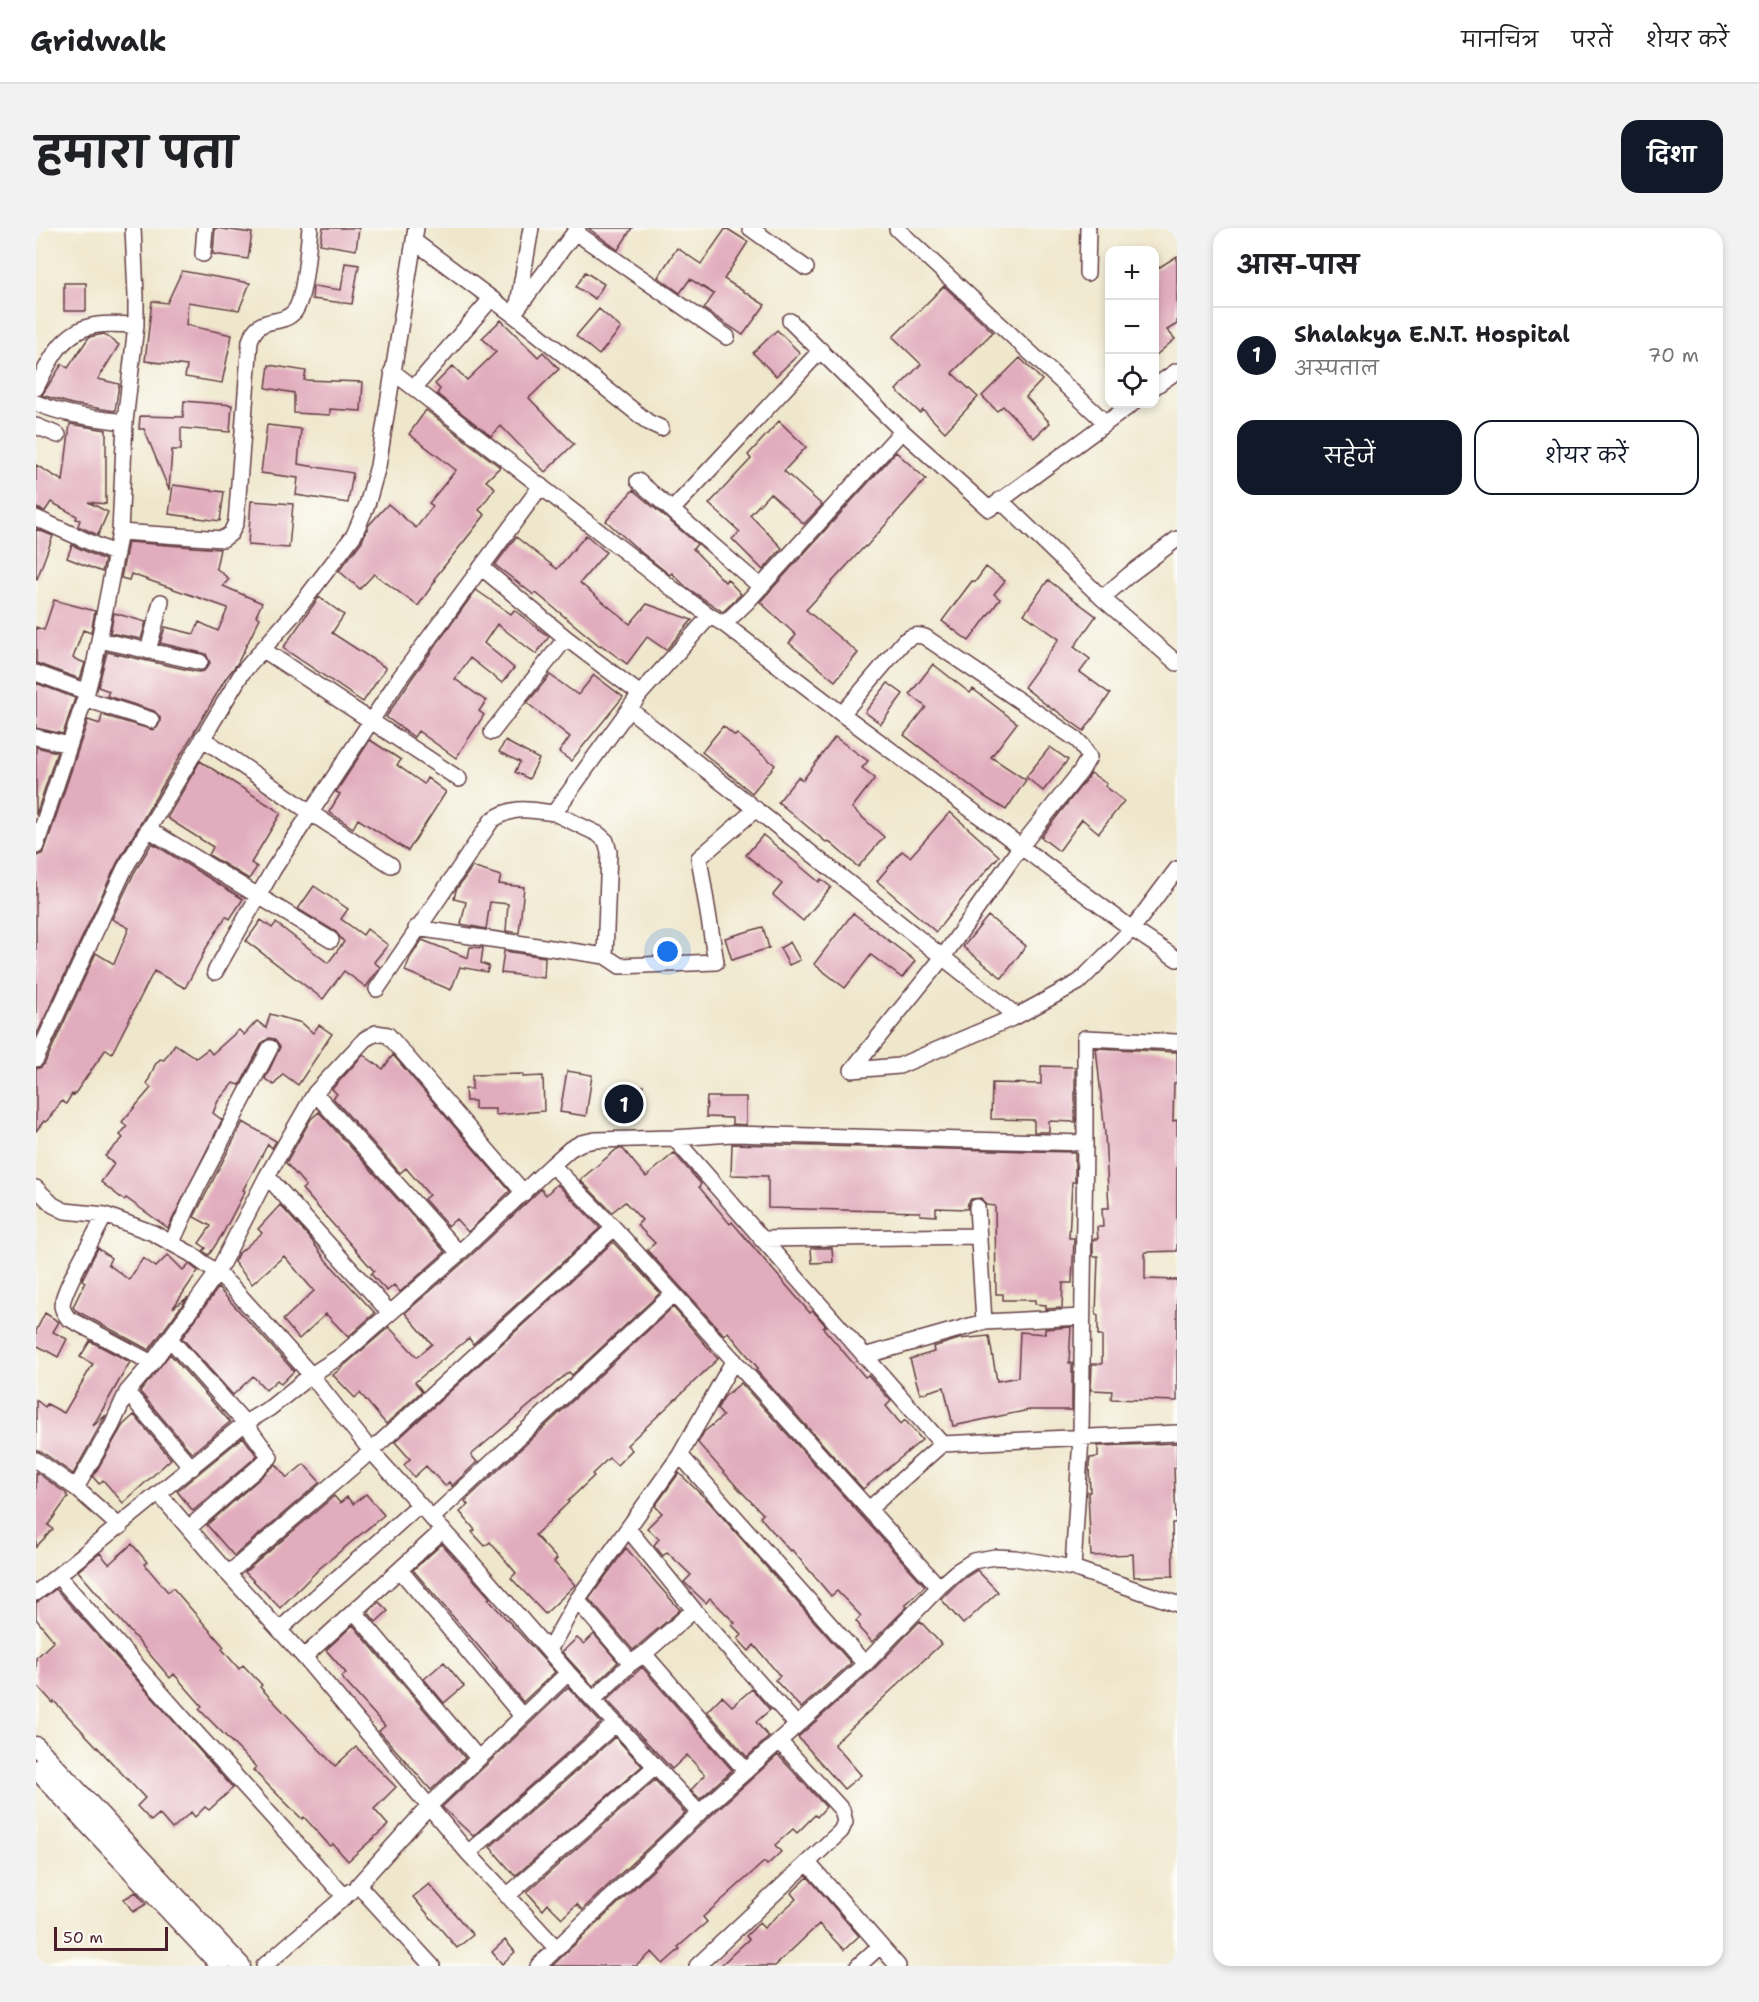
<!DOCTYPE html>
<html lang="hi">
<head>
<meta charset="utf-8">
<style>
	:root { --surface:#fff; --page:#f2f2f2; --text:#202124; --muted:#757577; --line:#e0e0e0; --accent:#111827 }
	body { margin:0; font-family:"Shantell Sans","Playpen Sans Deva",sans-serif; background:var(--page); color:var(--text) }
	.controls { position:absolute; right:18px; top:18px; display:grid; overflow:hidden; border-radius:12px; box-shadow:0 3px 9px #0003 }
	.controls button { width:54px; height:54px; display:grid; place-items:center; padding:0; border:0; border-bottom:2px solid var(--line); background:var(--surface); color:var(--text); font:30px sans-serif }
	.scale { position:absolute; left:18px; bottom:15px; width:114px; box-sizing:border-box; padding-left:6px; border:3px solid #4a1f2b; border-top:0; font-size:16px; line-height:21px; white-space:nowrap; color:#4a1f2b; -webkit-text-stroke:4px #fdfcf7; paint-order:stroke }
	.you { position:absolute; left:632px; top:724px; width:21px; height:21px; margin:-15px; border:4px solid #fff; border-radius:50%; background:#1a73e8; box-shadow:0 0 0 9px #1a73e833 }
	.badge { display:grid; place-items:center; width:39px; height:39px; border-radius:50%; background:var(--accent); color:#fff; font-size:20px; font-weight:700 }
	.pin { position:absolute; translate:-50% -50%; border:3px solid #fff; box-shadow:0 2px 6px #0006 }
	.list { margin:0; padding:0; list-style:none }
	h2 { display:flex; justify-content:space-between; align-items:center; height:78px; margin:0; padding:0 24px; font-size:26px }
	h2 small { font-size:20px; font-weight:400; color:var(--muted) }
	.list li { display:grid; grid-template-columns:39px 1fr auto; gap:18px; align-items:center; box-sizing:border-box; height:96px; padding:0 24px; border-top:2px solid var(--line) }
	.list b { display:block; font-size:22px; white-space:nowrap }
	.list p { margin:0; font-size:20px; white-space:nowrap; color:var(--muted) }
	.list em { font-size:20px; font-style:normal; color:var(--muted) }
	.actions { display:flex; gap:12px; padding:18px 24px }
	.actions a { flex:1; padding:14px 0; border:2px solid var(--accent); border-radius:18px; text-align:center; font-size:21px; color:var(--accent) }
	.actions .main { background:var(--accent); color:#fff }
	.icon { flex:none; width:33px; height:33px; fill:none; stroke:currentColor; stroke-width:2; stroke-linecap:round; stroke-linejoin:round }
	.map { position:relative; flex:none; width:1141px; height:1738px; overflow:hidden; border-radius:18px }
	header { display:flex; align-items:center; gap:36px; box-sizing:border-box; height:84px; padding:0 30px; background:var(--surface); border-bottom:2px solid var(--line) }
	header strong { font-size:28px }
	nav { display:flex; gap:33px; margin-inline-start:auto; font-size:21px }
	.intro { display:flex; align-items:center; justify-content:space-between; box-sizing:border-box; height:144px; padding:0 36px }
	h1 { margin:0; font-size:42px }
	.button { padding:15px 27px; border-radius:18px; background:var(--accent); color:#fff; font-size:21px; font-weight:700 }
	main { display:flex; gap:36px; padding:0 36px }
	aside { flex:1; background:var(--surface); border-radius:18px; box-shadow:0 3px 9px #0003 }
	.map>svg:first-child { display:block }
	.building { fill:#e1acbd }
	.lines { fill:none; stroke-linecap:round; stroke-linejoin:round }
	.minor-casing { stroke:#633d43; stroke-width:18 }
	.tertiary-casing { stroke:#633d43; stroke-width:21 }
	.minor { stroke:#fff; stroke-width:15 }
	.tertiary { stroke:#fff; stroke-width:18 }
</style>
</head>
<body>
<header>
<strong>Gridwalk</strong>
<nav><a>मानचित्र</a><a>परतें</a><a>शेयर करें</a></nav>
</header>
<div class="intro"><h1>हमारा पता</h1><a class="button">दिशा</a></div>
<main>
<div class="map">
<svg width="1141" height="1738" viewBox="0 0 1141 1738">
	<rect width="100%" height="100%" fill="#fdfcf7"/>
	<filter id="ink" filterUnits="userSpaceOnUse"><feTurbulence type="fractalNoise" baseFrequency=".0167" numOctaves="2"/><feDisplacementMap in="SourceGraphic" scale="12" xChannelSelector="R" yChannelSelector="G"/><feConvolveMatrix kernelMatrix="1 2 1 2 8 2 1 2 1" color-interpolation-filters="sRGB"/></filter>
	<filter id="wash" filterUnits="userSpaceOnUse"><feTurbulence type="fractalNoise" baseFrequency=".008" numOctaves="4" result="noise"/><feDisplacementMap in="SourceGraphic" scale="24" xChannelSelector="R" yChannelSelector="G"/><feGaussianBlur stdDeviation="1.35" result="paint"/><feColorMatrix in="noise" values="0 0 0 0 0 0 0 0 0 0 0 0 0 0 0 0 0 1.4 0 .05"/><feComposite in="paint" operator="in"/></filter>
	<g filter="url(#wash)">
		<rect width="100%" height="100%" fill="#efe7cc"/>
		<g id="blocks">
			<path class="building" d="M179 0 216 5 212 31 177 26Z
				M287 0H323L320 22 284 16Z
				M552 0H596L582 22Z
				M690 0 712 14 688 51 729 77 707 107 668 81 678 66 654 51 644 65 622 49 641 20 665 36Z
				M1141 28V96L1131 102 1139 111 1119 128V42Z
				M309 35 323 37 316 76 276 71 277 58 305 62Z
				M146 43 214 55 203 82 152 74 150 97 196 107 186 155 149 149 151 138 109 133 116 73 131 75Z
				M549 44 568 56 559 71 540 59Z
				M28 55H50V83H28Z
				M908 58 957 104 916 145 942 169 909 204 887 182 884 185 860 162 885 136 857 109Z
				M563 81 585 100 563 127 540 108Z
				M465 92 502 129 507 124 523 141 493 170 538 216 509 244 465 198 455 208 401 166 404 161 399 156 417 138 431 152 460 124 446 110Z
				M741 102 764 125 740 148 717 125Z
				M68 106 83 117 62 151 83 156 79 183 36 176 6 167 26 136 32 140 53 109Z
				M984 130 1006 152 990 169 1014 195 998 210 967 178 961 183 946 168Z
				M233 137 270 143 268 152 327 154 325 183 294 181V187L258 185V165L230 160Z
				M148 173 196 177 194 204 145 200V222H136L133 262 108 201H103L104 188 147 189Z
				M390 182 464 239 450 253 459 260 443 282 449 287 398 351 400 352 382 378 338 346 324 361 303 343 326 313 333 297 352 276 380 300 397 278 393 275 420 242 373 206Z
				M743 193 770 219 748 243 786 277 768 296 734 265 714 287 746 320 727 342 696 311 704 304 673 276 715 231 712 227Z
				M34 196 70 202V276L52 274 72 284 62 307 42 298 44 292 40 291 41 288 15 274 9 283 0 280V237L27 253Z
				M231 197 265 201 262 236 317 245 312 275 260 267 262 250 225 245Z
				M860 224 890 251 830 319 829 318 770 382 822 425 799 453 753 415 760 407 724 374Z
				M137 257 188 264 184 293 133 286Z
				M597 262 661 316 657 321 689 354 691 351 705 366 687 384 650 359 636 345 634 347 606 325 570 293Z
				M215 273 257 276 253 320 212 317Z
				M0 301 17 308 1 351 0 350Z
				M550 307 570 324 544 355 594 396 611 376 656 392 630 422 611 409 591 436 565 417 564 418 500 365 498 367 459 337 480 309 521 341Z
				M92 314 184 321 180 340 193 351 187 358 226 375 220 388 224 390 201 436 190 450 81 635 0 808V628L6 626 9 621 52 492 64 496 66 487 117 502 121 500 124 494V489L118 483 71 468 73 463 62 459 71 424 162 444 168 443 174 435 170 426 124 415 129 399 158 406 163 394 182 403 192 380 95 346 93 352 85 350Z
				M36 317 69 332 66 344 31 330Z
				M950 339 969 353 958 366 964 371 933 413 906 393 936 353 939 354Z
				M1012 352 1060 388 1038 419 1054 431 1044 444 1074 466 1048 503 1018 481 1017 482 988 459 1023 411 988 386Z
				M440 362 475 386 478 382 513 409 500 426 461 396 448 415 478 440 466 455 434 430 419 451 450 473 443 483 448 487 420 530 382 503 378 509 350 489 376 450Z
				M283 369 308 387 296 405 350 440 327 474 247 420Z
				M18 372 59 383 55 405 47 402 37 430 49 435 44 451 0 435V399L8 402Z
				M78 385 110 394 105 411 74 405Z
				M897 436 934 465 937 461 981 495 955 529 990 552 970 582 949 569 868 507 890 479 874 466Z
				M514 447 542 467 558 447 587 469 535 533 523 524 534 509 491 475Z
				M0 455 39 470 27 506 0 500Z
				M852 455 867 466 845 496 829 484Z
				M687 498 699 508 701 506 739 537 716 565 666 524Z
				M799 509 832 533 826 540 839 550 816 580 848 609 822 639 792 613 790 614 742 574 762 549 767 552Z
				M334 512 365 532 361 537 388 556 391 550 410 564 372 623 322 591 317 600 293 584 304 566 300 564Z
				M469 513 503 531 493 551 479 544 484 534 463 524Z
				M0 519 21 524 0 587Z
				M1014 519 1032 532 1007 563 990 549Z
				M164 533 245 585 215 635 221 639 213 651 173 627 177 619 131 590Z
				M1055 545 1071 556 1069 558 1088 573 1063 605 1046 591 1023 623 1005 609Z
				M914 584 963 628 926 671 900 704 841 653 866 623 874 629Z
				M727 607 783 654 785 651 795 659 767 693 737 667 746 656 710 627Z
				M116 615 207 671 194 691 190 688 167 725H168L149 760 118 743 76 825 70 821 38 867 36 866 30 876 26 873 10 894 8 893 0 903V841L5 839 9 835 60 725 78 736 93 700 76 691 98 645Z
				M436 639 465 648 463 656 488 659 483 705 470 703 472 676 454 674 450 701 425 696 430 674 418 671 420 662Z
				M278 658 312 681 305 691 327 707 331 701 352 717 338 734 344 739 330 759 308 743 287 771 210 713 225 692 236 700 240 695 292 735 308 714 300 704 262 681Z
				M817 685 879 733 866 750 835 727 809 760 778 736Z
				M952 688 990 718 966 750 927 719Z
				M727 699 733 720 696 732 689 710Z
				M386 712 432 730 434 719 447 720 445 735 453 738 451 744 424 739 415 762 369 743 374 730Z
				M754 714 764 732 753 737 744 720Z
				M468 723 509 729 508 750 465 745Z
				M234 786 266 795 277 805 283 797 296 806 262 857 247 846 238 857 229 851 244 819 238 811 233 810 226 815 204 857 197 855 182 873 177 885 186 892 132 1000 90 970 88 972 65 954 78 936 69 928 87 910 84 907 91 898 86 894 115 860 111 856 119 837 124 831 128 832 139 816 160 830 172 821 176 826 203 802 208 807 221 793 230 800Z
				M1060 820 1141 824V855H1138L1137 893 1141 892V1023L1109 1024V1051L1141 1052V1173L1075 1171 1076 1163 1055 1162 1056 1136H1066V1108H1062V1087H1060L1062 1028H1057V1011H1062L1061 999H1067L1066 980H1073L1069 906Z
				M327 827 347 841 357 827 474 963 432 1004 420 991 412 998 388 971 393 967 370 940 364 945 297 870 301 866 296 861Z
				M1005 838 1039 839V894L1013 893V904H998V892L955 891 956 855 1005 856Z
				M531 843 556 847 550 888 524 884Z
				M487 846V849L507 848 508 883 459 887V881H439V873H430L429 861H436V847Z
				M581 857 607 858 606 883H602V887H594V892H579Z
				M671 869H710V897L696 896V890L670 889Z
				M283 884 409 1024 364 1064 358 1057 351 1063 344 1056 335 1046 338 1043 266 961 270 958 250 935 275 891Z
				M207 894 240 913 236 920 232 916 207 962 209 963 186 1007 173 1027 167 1023 170 1020 163 1015 175 998 158 989Z
				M696 916 1039 924V954H1036L1033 1010H1038L1036 1055H1027L1026 1080 1010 1081V1077L999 1076V1072H967V1066H960L959 978 950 977 945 970 935 971 932 975 931 981 900 980V988L884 987V984L732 980V948L695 947Z
				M581 921H587L610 949 638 925 665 956 663 959 694 996 696 994 774 1085 777 1083 790 1098 787 1100 829 1149 832 1147 855 1173 850 1178 865 1196 869 1192 886 1212 827 1261 720 1142 722 1140 692 1104 688 1107 611 1022 619 1015 601 997 606 992 589 974 576 984 544 952Z
				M521 956 564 1000 437 1116 433 1110 379 1154 386 1163 350 1196 324 1165 319 1170 297 1147 353 1099 381 1129 396 1116 369 1085 430 1032 505 961 510 967Z
				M244 977 274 1010 289 1031 339 1085 312 1109 290 1086 263 1111 247 1092 278 1063 248 1028 216 1056 198 1034 202 1026 226 1005 222 1001Z
				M577 1014 624 1065 536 1147 533 1144 435 1227 441 1234 416 1258 413 1254 409 1258 390 1238 378 1249 368 1237 374 1231 359 1214Z
				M62 1020 75 1030 72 1036 93 1052 107 1030 120 1039 132 1027 147 1042 153 1036 162 1043 137 1080 152 1069 113 1122 39 1082 37 1079 49 1054 46 1052Z
				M775 1020H796L797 1034 776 1035Z
				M182 1060 258 1143 245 1156 241 1152 230 1162 217 1148 197 1167 146 1110Z
				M637 1079 682 1131 591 1217 596 1222 581 1237 573 1230 556 1246 558 1248 532 1273 533 1274 499 1307 521 1331 518 1334 539 1357 509 1386 475 1350 480 1345 454 1314 449 1318 436 1304 439 1302 424 1284 432 1277 429 1273Z
				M9 1085 23 1094 17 1104 31 1111 22 1129 0 1117V1103Z
				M1035 1099 1033 1135H1036V1182H993L917 1198 908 1159 884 1166 874 1131 898 1124 897 1119 923 1111 953 1108 961 1153 982 1149 984 1104 1009 1106V1101Z
				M54 1113 94 1134 57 1198 70 1187 37 1246 6 1224 0 1222V1172L9 1179 11 1176 28 1185 57 1136 44 1129Z
				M134 1126 194 1194 156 1225 104 1164Z
				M705 1155 889 1358 869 1377 871 1379 836 1414 823 1400 824 1398 820 1393 825 1388 801 1363 795 1368 756 1322 754 1323 724 1289 727 1286 701 1259 662 1215 668 1204 687 1188 681 1181 688 1169Z
				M98 1187 135 1231 87 1275 67 1252 63 1256 57 1249 87 1197Z
				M207 1209 221 1228 157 1283 141 1263Z
				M1141 1215V1240H1138L1140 1295H1136L1137 1348 1098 1349 1097 1326 1055 1328 1052 1264H1054L1053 1237 1054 1230 1062 1229V1218Z
				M240 1236 251 1250 268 1236 284 1254 198 1328 171 1297Z
				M0 1244 31 1266 30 1267 32 1269 12 1297 17 1301 0 1319Z
				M643 1245 673 1274 815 1435 765 1480 739 1452 744 1448 718 1417 713 1423 702 1411 706 1407 696 1397 699 1395 674 1370 670 1375 648 1354 655 1347 631 1324 627 1328 618 1317 623 1311 611 1300 626 1285 619 1278Z
				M330 1266 348 1287 284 1340 244 1380 209 1344 298 1268 304 1275 311 1269 317 1276Z
				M96 1316 111 1334 108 1336 132 1364 137 1360 188 1419 186 1421 203 1441 207 1437 226 1457 224 1459 299 1538 320 1519 360 1559 338 1581 352 1597 312 1633 297 1616 294 1618 268 1589 266 1591 217 1542 220 1539 163 1481 166 1478 138 1446 134 1450 42 1343 64 1325 73 1336Z
				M406 1316 454 1370 452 1371 519 1444 487 1474 460 1441 461 1440 377 1342Z
				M590 1320 644 1382 597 1422 553 1371Z
				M941 1342 962 1364 927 1396 905 1371 926 1352Z
				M20 1361 197 1560 173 1582 169 1579 159 1589 155 1584 136 1601 123 1586 115 1593 101 1578 109 1570 18 1473 17 1475 0 1456V1430L18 1413 0 1391V1375Z
				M343 1374 352 1383 340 1394 332 1384Z
				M884 1393 905 1416 799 1515 798 1516 825 1547 808 1561 762 1509 836 1443Z
				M317 1397 429 1530 395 1562 343 1503 349 1498 305 1449 310 1445 290 1422Z
				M558 1406 582 1434 557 1458 526 1424 541 1410 548 1416Z
				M408 1434 428 1458 408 1475 388 1451Z
				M606 1439 696 1542 664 1571 655 1562 669 1547 651 1527 636 1541 571 1472Z
				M532 1459 565 1495 437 1608 406 1579Z
				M716 1461 734 1482 720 1494 733 1509 711 1529 671 1483 686 1468 696 1478Z
				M579 1509 606 1538 479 1648 454 1619Z
				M742 1527 790 1579 781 1589 779 1587 761 1605 757 1601 739 1617 745 1624 731 1637 728 1634 667 1689 671 1694 642 1719 644 1721 627 1736 616 1724 600 1738H516L670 1592Z
				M619 1552 649 1585 546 1682 541 1676 526 1690 512 1676 507 1682 491 1664Z
				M772 1649 823 1708 808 1722 783 1696 739 1738H684L713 1711 710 1708 723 1695 728 1700 760 1671 755 1665Z
				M393 1656 437 1707 421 1720 377 1669Z
				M100 1664 110 1676 97 1684 88 1671Z
				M469 1712 479 1724 466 1736 456 1724Z"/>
		</g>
	</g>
	<g filter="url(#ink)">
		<use href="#blocks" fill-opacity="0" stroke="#633d43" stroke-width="1.5"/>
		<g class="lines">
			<defs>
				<path id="minor" d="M714 0 770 40
					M861 1 1070 195
					M539 4 691 109
					M378 13 479 88 612 194 625 200
					M167 26 169 0
					M1051 45 1052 0
					M482 76 495 0
					M481 81 542 0
					M754 93 866 203
					M356 143 637 361 674 388 688 396 806 486 1096 701 1141 731
					M1118 159 1141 143
					M0 160C14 132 27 101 62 97 74 95 87 97 100 97
					M378 160 455 71
					M0 175C31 188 57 190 89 194
					M0 198 22 207
					M602 253 725 359
					M964 272 1066 370 1093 347 1141 311
					M636 282 785 122
					M0 290 80 326
					M84 304 187 311 195 305 200 294 214 113C223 85 243 100 258 84 269 72 272 18 274 0
					M445 339 530 410 604 466 674 388
					M1066 370 1141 435
					M688 396 711 374 866 203 953 281 1096 176
					M63 412 164 434
					M226 421 423 551
					M112 423 125 374
					M0 445 51 464
					M49 471 115 492
					M593 481 981 788 1043 754 1096 701 1141 641
					M806 486 868 413C876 408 880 406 889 409L1040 511 1046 517 1053 529 1045 543 985 618 907 729 816 842
					M456 504 530 410
					M0 509 33 517
					M166 510 275 585 355 637
					M518 585 562 606 570 613 573 624 569 728
					M112 601 295 712
					M0 618 51 464 59 433 84 304 89 194 100 97V68L97 0
					M380 700 569 728 584 738 680 734 663 630 720 581
					M179 744 237 642 362 452 505 258
					M341 761 456 592C479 577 492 582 518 585L604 466
					M0 831 89 640 206 445 260 383 318 307 331 277 342 238 380 0
					M816 842 863 838 981 788
					M279 865 423 1025
					M638 910 906 1216 833 1281
					M516 937 534 921 545 915 559 912 638 910 696 906 1049 915V810L1141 814
					M231 948 354 1085
					M0 960 17 977 29 983 69 987 117 1005 155 1026 181 1045 198 1061 275 1147 335 1223 430 1328 532 1445 663 1585 829 1436 903 1359 920 1344 937 1333 959 1329 979 1330 1037 1340 1141 1376
					M941 979 948 1094
					M69 987C60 1005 27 1061 26 1077 26 1082 29 1086 32 1090L116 1135
					M725 1011 943 1008
					M136 1014 161 960 234 820
					M134 1111 209 1195 234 1229 153 1300
					M828 1128 948 1094 1046 1089
					M91 1164 156 1240
					M906 1216 1141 1205
					M644 1227 829 1436
					M0 1232 40 1260 84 1299
					M40 1260 76 1197 91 1164 116 1135 181 1045 231 948 279 865 329 811 340 805 352 807 488 965
					M123 1266 192 1346 268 1429 432 1625 521 1721
					M396 1290 637 1066
					M593 1302 658 1382 760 1496
					M1037 1340 1045 1209 1049 915
					M364 1342 486 1488
					M192 1346 335 1223 578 1000
					M22 1348 154 1498 309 1669
					M0 1365 209 1195 234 1180 275 1147 306 1127 423 1025 516 937 578 1000 903 1359
					M541 1372 595 1435
					M318 1383 442 1530
					M243 1402 383 1277
					M513 1422 541 1372 644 1227 698 1132
					M608 1426 710 1543
					M268 1429 407 1302
					M557 1472 595 1435 608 1426 658 1382
					M432 1625 579 1496
					M772 1635 862 1738
					M471 1668 619 1539
					M228 1738 315 1663
					M396 1738 322 1657 394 1577 532 1445
					M502 1738 663 1585
					M661 1738 805 1603 809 1594 806 1582 743 1513
					M822 1738 844 1718"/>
				<path id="tertiary" d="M0 1518 205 1738
					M0 1541 185 1738"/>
			</defs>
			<use href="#minor" class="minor-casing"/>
			<use href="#tertiary" class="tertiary-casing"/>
			<use href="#minor" class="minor"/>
			<use href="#tertiary" class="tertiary"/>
		</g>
	</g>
</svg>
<div class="controls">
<button>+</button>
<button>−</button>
<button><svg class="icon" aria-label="locate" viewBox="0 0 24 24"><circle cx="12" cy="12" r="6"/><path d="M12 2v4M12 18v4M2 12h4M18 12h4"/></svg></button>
</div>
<div class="scale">50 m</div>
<div class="you"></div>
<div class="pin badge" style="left:588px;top:876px">1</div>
</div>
<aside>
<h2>आस-पास<small></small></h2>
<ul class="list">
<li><span class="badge">1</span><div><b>Shalakya E.N.T. Hospital</b><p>अस्पताल</p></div><em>70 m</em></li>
</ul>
<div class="actions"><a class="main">सहेजें</a><a>शेयर करें</a></div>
</aside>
</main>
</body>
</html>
